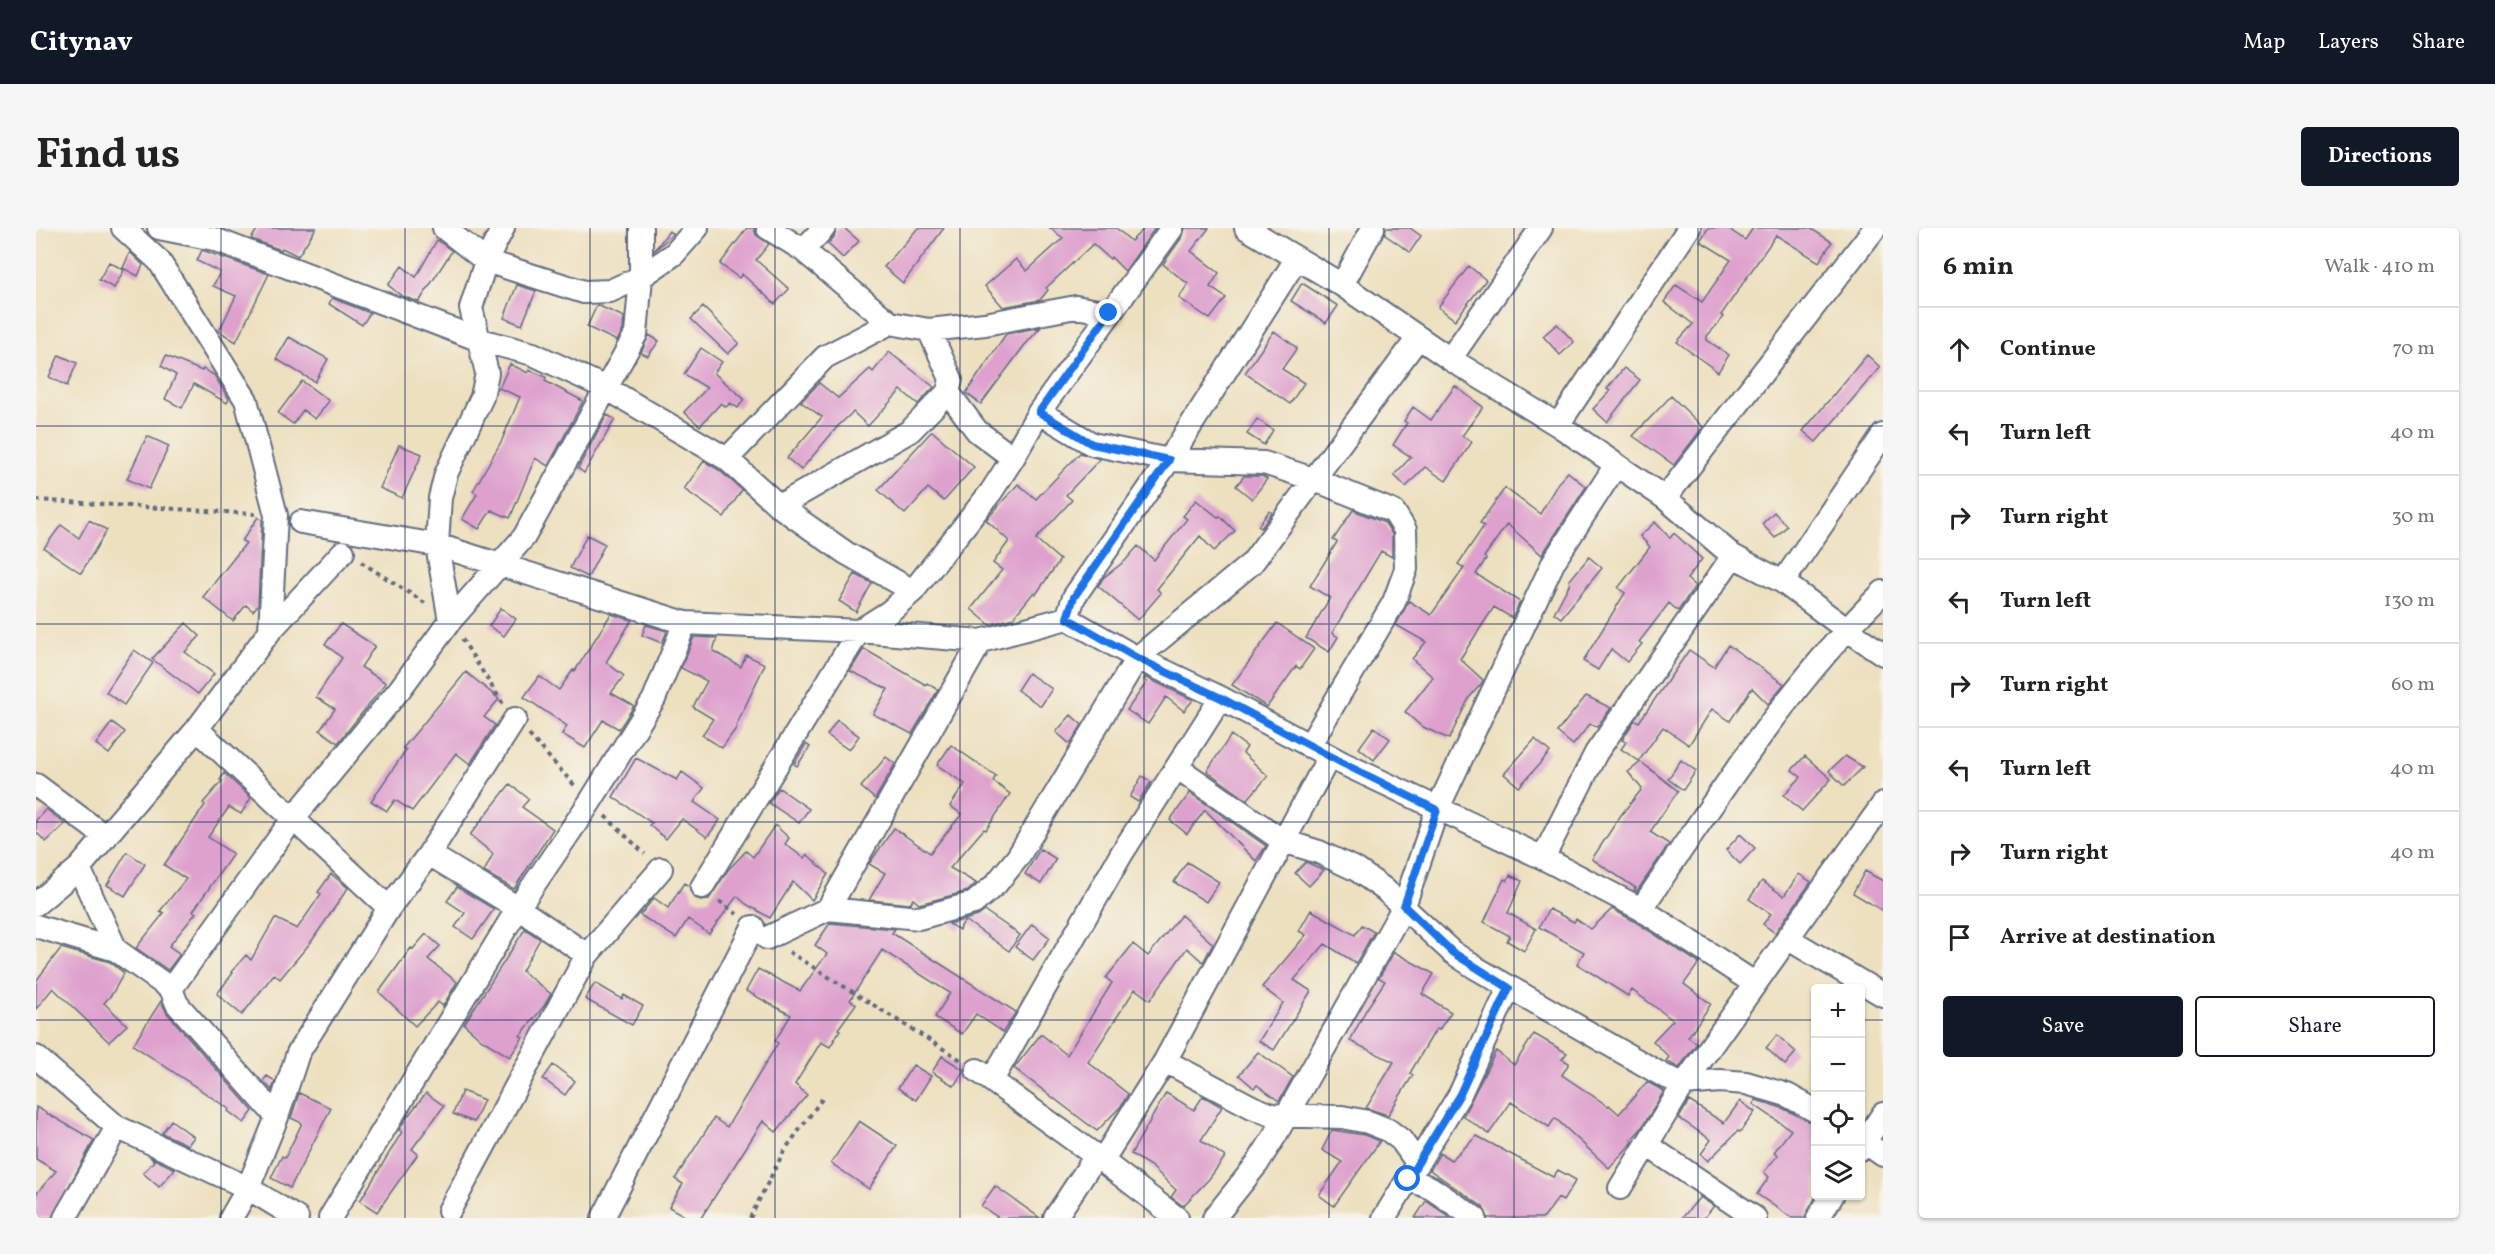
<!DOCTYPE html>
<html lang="en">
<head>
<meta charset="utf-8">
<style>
	:root { --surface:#fff; --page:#f6f6f6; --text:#222; --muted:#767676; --line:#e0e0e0; --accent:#111827 }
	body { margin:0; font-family:Vollkorn,serif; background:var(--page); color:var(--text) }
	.controls { position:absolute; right:18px; bottom:18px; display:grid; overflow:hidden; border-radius:6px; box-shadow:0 2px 4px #0004 }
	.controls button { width:54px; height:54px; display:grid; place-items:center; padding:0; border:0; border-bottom:2px solid var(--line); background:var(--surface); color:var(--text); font:30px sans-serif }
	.stop { position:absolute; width:18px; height:18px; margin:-14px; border:4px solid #1a73e8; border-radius:50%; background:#fff }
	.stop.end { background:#1a73e8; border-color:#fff; box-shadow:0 2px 6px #0008 }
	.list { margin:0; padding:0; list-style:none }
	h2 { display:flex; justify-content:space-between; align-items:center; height:78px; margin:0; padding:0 24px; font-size:26px }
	h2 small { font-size:20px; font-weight:400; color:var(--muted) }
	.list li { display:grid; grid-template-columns:39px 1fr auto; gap:18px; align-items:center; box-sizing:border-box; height:84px; padding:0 24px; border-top:2px solid var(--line) }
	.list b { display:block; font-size:22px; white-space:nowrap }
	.list em { font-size:20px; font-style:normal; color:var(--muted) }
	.actions { display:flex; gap:12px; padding:18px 24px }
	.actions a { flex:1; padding:14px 0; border:2px solid var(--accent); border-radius:6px; text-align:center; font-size:21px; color:var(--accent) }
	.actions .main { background:var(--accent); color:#fff }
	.icon { flex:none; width:33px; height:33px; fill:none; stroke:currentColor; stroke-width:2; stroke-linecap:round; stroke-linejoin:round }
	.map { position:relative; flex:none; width:1847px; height:990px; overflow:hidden; border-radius:6px }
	header { display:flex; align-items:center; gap:36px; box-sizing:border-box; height:84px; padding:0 30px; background:var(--accent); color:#fff }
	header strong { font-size:28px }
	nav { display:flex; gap:33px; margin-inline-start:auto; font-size:21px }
	.intro { display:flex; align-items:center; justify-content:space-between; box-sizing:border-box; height:144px; padding:0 36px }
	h1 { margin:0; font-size:42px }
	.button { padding:15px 27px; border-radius:6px; background:var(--accent); color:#fff; font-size:21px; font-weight:700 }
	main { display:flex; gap:36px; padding:0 36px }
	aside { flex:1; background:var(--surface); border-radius:6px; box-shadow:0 2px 4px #0004 }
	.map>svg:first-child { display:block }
	.building { fill:#dea1ce }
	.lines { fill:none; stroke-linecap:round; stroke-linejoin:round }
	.minor-casing { stroke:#646d80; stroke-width:26 }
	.path { stroke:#646d80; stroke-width:4; stroke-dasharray:4.5 4.5; stroke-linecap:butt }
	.minor { stroke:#fff; stroke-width:22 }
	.route { stroke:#1a73e8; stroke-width:8 }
	.grid { fill:none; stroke:#1b2f5e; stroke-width:1.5; stroke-opacity:0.55 }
</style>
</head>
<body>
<header>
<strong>Citynav</strong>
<nav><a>Map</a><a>Layers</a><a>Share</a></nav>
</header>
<div class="intro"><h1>Find us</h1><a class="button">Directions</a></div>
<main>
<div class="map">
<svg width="1847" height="990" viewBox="0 0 1847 990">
	<rect width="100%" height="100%" fill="#f7f3e8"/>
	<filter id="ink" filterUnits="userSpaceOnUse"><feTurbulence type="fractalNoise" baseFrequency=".0167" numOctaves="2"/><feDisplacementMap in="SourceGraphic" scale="12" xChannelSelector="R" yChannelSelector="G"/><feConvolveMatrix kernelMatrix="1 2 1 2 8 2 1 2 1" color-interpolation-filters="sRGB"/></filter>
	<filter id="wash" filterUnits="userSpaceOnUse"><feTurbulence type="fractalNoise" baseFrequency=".008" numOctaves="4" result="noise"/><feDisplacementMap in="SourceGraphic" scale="24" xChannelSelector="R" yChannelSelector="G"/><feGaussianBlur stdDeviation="1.35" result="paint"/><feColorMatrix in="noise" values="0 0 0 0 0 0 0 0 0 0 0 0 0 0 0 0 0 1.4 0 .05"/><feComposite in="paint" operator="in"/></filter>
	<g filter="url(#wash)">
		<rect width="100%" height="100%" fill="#ede0bf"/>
		<g id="blocks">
			<path class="building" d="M222 0H280L262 28 246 20 245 22 215 11Z
				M711 0H718L720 7 733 16 720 32 753 61 739 76 706 46 703 50 684 36Z
				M801 0H808L823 13 807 30 792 16 798 9Z
				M882 0H908L867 55 848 39Z
				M1014 0H1080L1095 13 1109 0H1119L1089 43 1075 29 1074 31 1057 16 1010 60 1012 62 1004 72 967 79 949 58 980 31 991 43 1027 10Z
				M1149 0H1173L1155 23 1183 45 1174 59 1190 70 1174 91 1143 70 1152 56 1127 36 1147 8Z
				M1350 0H1374L1385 8 1374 24 1349 7Z
				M1672 0H1691L1709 12 1717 0H1774L1796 14 1783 34 1740 7 1685 87 1688 89 1671 108V112L1693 127 1682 144 1641 114 1657 96 1628 74 1640 57 1666 74 1695 32 1664 13Z
				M633 3 637 6 618 23Z
				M401 12 416 23 383 74 366 68 352 57 366 38 380 49Z
				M166 22 233 46 200 114 183 103 200 68 177 58 184 44 161 33Z
				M94 24 107 37 102 48 87 40Z
				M73 34 88 42 78 60 63 52Z
				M1433 38 1450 52 1419 92 1402 79Z
				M1266 55 1302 78 1290 95 1255 73Z
				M481 57 500 63 486 97 468 90Z
				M296 70 334 85 326 97 293 76Z
				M561 77 588 89 587 102 581 113 551 99Z
				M667 79 703 115 692 126 655 91Z
				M1521 96 1538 114 1524 127 1507 108Z
				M1005 99 988 118 945 176 930 165 970 106Z
				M1238 103 1261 120 1246 141 1268 155 1254 176 1209 145Z
				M613 107 623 113 612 128 605 125Z
				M253 109 292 131 279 154 240 131Z
				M665 120 686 134 678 145 708 171 702 180 694 175 690 179 685 175 664 198 648 184 671 160 648 146Z
				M853 124 898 159 882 176 865 162 832 198 817 184 802 198 765 242 751 230 786 189 765 174 783 155 802 170 834 141 837 144Z
				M23 127 41 135 31 158 13 149Z
				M1831 127 1844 139 1780 214 1767 203Z
				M130 128 166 143 167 141 178 147 193 171 191 175 158 156 146 180 129 171 140 147 125 138Z
				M474 136 492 145 493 142 510 149 509 153 547 173 512 238 499 230 474 290 455 282 443 301 426 291 441 266 437 263 466 212 484 169 463 160Z
				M1588 140 1604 152 1571 194 1557 181 1574 163 1571 161Z
				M266 153 293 173 279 191 267 182 257 196 242 185Z
				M1419 158 1447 179 1426 208 1436 214 1410 253 1389 239 1370 259 1358 247 1375 229 1357 217 1371 195 1368 193 1377 179 1395 192Z
				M1635 168 1667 199 1638 237 1597 208Z
				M571 187 579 191 548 245 542 240Z
				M1221 191 1237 202 1228 217 1211 206Z
				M896 203 938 239 908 273 892 260 869 286 842 262Z
				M111 208 133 218 113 261 91 251Z
				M363 217 386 226 366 270 344 260Z
				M1044 225 1064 231 1030 267 1036 272 1000 311 1024 332 1000 366 998 364 977 390 954 397 935 381 966 342 957 335 973 313 950 292 982 256 1000 271Z
				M668 233 683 242 706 262 688 289 648 261Z
				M1532 244 1550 259 1506 327 1471 296 1448 329 1450 331 1440 346 1484 374 1476 390 1458 379 1424 431 1447 452 1445 456 1433 470 1413 511 1385 498 1369 484 1397 449 1376 431 1390 414 1360 397 1373 373 1395 387 1428 340 1422 336 1448 298 1444 295 1469 260 1504 286 1522 255Z
				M1208 248H1226L1231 251 1216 271 1200 258Z
				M1160 272 1182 289 1184 288 1199 303 1178 323 1164 308 1121 361 1125 365 1102 392 1062 358 1067 350 1089 333 1102 318 1118 332 1151 291 1147 288Z
				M1317 282 1349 295 1356 306V329L1345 323 1296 405 1302 409 1293 424 1270 410 1294 370 1274 358 1301 314 1297 312Z
				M1233 283 1236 285 1225 300 1222 298Z
				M1738 284 1751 298 1739 310 1726 296Z
				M222 289 226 292 222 377 217 383 210 377 197 393 167 369 210 315 206 313Z
				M53 292 71 302 45 345 8 320 25 297 43 310Z
				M1619 294 1634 310 1638 305 1666 331 1651 351 1659 358 1642 383 1633 375 1603 414 1606 416 1591 434 1575 421 1562 442 1547 433 1589 365 1582 360 1614 319 1604 308Z
				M551 307 569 316 552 349 534 340Z
				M1553 329 1566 340 1525 390 1518 385 1534 355 1533 353Z
				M819 346 836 355 820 384 803 373Z
				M465 380 480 391 468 408 453 398Z
				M575 386 596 392 570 434 588 448 575 465 598 478 583 501 567 492 549 520 526 506 531 498 488 469 503 448 523 462 537 442 539 443Z
				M150 395 164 408 149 424 178 446 162 466 116 431Z
				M1241 395 1278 421 1264 441 1260 438 1231 479 1196 457Z
				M305 396 339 418 325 439 350 455 302 515 284 502 299 481 280 469 306 430 289 416Z
				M610 397 631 403 626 415 606 407Z
				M658 409 681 410 677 423 705 439 710 427 729 436 700 498 701 499 686 520 666 507 677 491 657 479 671 453 645 440Z
				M1692 417 1748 456 1732 476 1716 460 1694 493 1676 481 1653 517 1627 499 1603 533 1585 521 1590 514 1586 512 1599 492 1603 494 1653 422 1678 439Z
				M828 421 890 457 891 455 902 462 876 506 837 486 852 461 814 443Z
				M98 422 117 435 88 477 70 464Z
				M430 444 463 471 448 489 459 497 434 536 420 525 376 583 359 572 351 583 335 573 370 522 367 520Z
				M992 445 1016 461 1005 478 981 462Z
				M1109 449 1157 472 1148 483 1130 469 1112 496 1091 482 1111 454 1108 452Z
				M1550 468 1575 480 1561 499 1554 496 1537 517 1521 504Z
				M1035 487 1046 497 1034 516 1020 504Z
				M801 492 823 508 813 522 791 507Z
				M76 494 89 504 73 526 60 516Z
				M1338 499 1354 511 1338 532 1323 520Z
				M1195 507 1211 519 1207 525 1232 548 1211 572 1171 543Z
				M1499 511 1514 524 1483 559 1468 546Z
				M770 516 774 519 761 538 758 536Z
				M915 517 960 548 957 553 974 566 950 602 948 601 914 640 940 655 932 663 883 676 877 671 874 676 833 672 849 645 833 636 858 600 894 625 926 586 914 578 929 556 901 537Z
				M1769 528 1795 551 1766 583 1748 567 1765 549 1756 542Z
				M1809 528 1827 539 1808 558 1793 543Z
				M850 529 859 536 839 571 825 559Z
				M600 530 641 552 646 544 668 560 658 574 684 592 671 609 646 591 630 611 613 597 616 595 577 569Z
				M1645 532 1660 543 1647 562 1632 551Z
				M1605 534 1642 563 1614 604 1633 616 1601 663 1598 662 1600 660 1556 631 1585 587 1606 561 1592 544Z
				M188 545 215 570 205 586 193 579 172 609 197 626 157 683 160 685 133 718 144 726 132 742 100 720 128 685 124 683 150 651 128 637 169 577 167 575 186 553 184 552Z
				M1106 548 1115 554 1102 574 1094 569Z
				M474 556 493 571 486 579 517 601 478 661 448 644 457 626 434 607Z
				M743 560 773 581 763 595 733 575Z
				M1154 565 1230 618 1220 633 1169 582 1151 606 1134 592Z
				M10 581 29 596 10 614 0 604V592Z
				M739 597 753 610 749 616 768 630 771 626 792 646 776 672 757 654 734 690 710 676 701 668 673 706 652 691 640 710 604 687 618 670 632 680 648 655 653 658 658 670 665 672 673 671 692 642 710 623 717 629Z
				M1704 606 1719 620 1704 636 1690 622Z
				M1004 621 1020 631 1005 656 989 646Z
				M91 624 109 636 89 668 71 657Z
				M1151 634 1183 654 1170 674 1138 654Z
				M1270 634 1288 642 1273 658 1259 645Z
				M1829 643 1847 653V683L1817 665Z
				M295 646 312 660 275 714 244 751 238 746 206 787 181 766 197 745 195 744 210 727 215 732 239 690 261 701 285 666 282 664Z
				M1763 646 1775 654 1739 705 1727 696 1735 686 1713 671 1726 653 1748 668Z
				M1474 647 1486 653 1472 685 1500 701 1488 723 1471 713 1474 708 1448 694 1468 651 1471 653Z
				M421 659 458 681 437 711 419 699 429 685 411 673Z
				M1513 681 1538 694 1540 691 1555 701 1576 681 1598 693 1663 735 1648 756 1675 776 1652 809 1661 815 1643 840 1630 833 1633 829 1617 813 1637 792 1596 762 1592 768 1541 736 1548 724 1503 699Z
				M1275 682 1319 707 1326 697 1338 704 1320 735 1289 716 1258 752 1275 763 1238 822 1223 813 1247 775 1226 759 1270 707 1263 703Z
				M949 683 984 707 973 723 929 692 923 702 913 696 942 688Z
				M1145 687 1177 716 1167 734 1151 720 1114 772 1099 761 1052 834 1092 866 1085 878 1061 903 978 840 1005 806 1031 827 1076 755 1070 750 1097 716 1112 728Z
				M794 695 859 701 856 705 980 784 967 804 940 786 926 806 899 789 914 765 846 722 814 772 820 776 802 801 804 802 794 819 785 814 759 856 771 867 740 904 727 893 665 990H652L633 979 647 956 639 951 678 890 691 899 742 815 739 813 755 787 710 763 722 741 764 763 791 726 779 717Z
				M996 696 1014 710 997 732 979 719Z
				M489 701 504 711 486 743 515 766 508 778 484 808 487 809 474 829 446 812 428 796Z
				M390 706 404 718 392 731 421 754 407 778 402 774 379 798 343 764 375 720 377 721Z
				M25 720 74 734 88 745 76 766 68 775 91 797 73 814 17 760 0 781V753Z
				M1358 724 1398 746 1386 766 1415 784 1403 802 1400 801 1374 845 1377 847 1352 887 1330 880 1358 834 1314 813 1330 782 1349 753 1343 750Z
				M559 755 586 771 588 767 607 778 596 797 549 771Z
				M125 773 131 785 217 883 208 895 192 883 193 881 97 817Z
				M1498 806 1531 825 1526 831 1533 835 1526 847 1572 878 1573 877 1583 886 1611 854 1628 863 1605 901 1595 912 1597 914 1594 917 1573 940 1519 890 1513 899 1475 874 1453 906 1427 888 1460 823 1478 837Z
				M1741 807 1760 824 1749 837 1730 820Z
				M1222 824 1257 849 1243 873 1221 857 1218 860 1203 847Z
				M906 828 928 842 918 858 896 844Z
				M517 837 539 853 529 867 507 851Z
				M877 837 895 848 880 872 862 860Z
				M231 848 239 853 236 862 227 853Z
				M426 863 448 872 438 894 417 886Z
				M263 865 295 880 254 960 235 950 246 928 249 930 266 895 255 890Z
				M390 865 408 878 376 921 382 926 341 984 324 973 366 904 363 902 369 892Z
				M1130 865 1158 882 1167 868 1186 879 1165 912 1189 929 1173 951 1147 978 1135 969 1140 962 1116 939 1095 926Z
				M1720 872 1746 880 1779 896 1780 968 1769 990H1756L1721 966 1733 949 1728 944 1742 927 1738 924 1755 902 1717 876Z
				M1653 873 1688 895 1704 873 1719 884 1704 904 1702 903 1672 933 1665 926 1675 912 1643 890Z
				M0 879 58 912 16 990H0V966L20 943 0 931Z
				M135 892 158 909 152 917 126 905Z
				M823 893 861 918 833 961 795 935Z
				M1296 902 1328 907 1344 913 1298 978 1283 967 1306 934 1286 922Z
				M1441 908 1517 949 1522 942 1540 952 1527 973 1522 970 1508 990H1452L1447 979 1394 942 1404 925 1415 932Z
				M114 929 139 941 123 959 107 945 118 933Z
				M959 958 1004 990H963L945 978Z
				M1664 969 1678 978 1668 990H1646Z
				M1390 973 1415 990H1379Z"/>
		</g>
	</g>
	<g filter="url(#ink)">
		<use href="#blocks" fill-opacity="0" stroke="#646d80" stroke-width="1.5"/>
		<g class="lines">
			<defs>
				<path id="minor" d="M87 0 123 33 210 172 240 287 234 403
					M123 0 178 11 444 112 497 126 570 160 691 231 743 278 810 325 877 363
					M408 0 450 33 548 64 574 63 605 49 638 26 661 0
					M732 0 767 22 854 95 893 102 949 96 1040 79 1073 85
					M1210 0 1306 57 1414 131 1522 197 1629 270 1697 328 1747 354 1810 401 1847 426
					M767 22 788 0
					M1306 57 1337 0
					M1414 131 1505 0
					M912 164 941 203 977 230
					M1003 184 1056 216 1133 232 1228 235 1277 251 1358 284 1369 302 1370 341 1358 374 1273 518
					M1522 197 1653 0
					M691 231 789 129 854 95
					M1629 270 1839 0
					M743 278 874 203 912 164 915 151 893 102
					M265 294 401 317 649 395
					M1747 354 1847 207
					M1031 390 1038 369 1133 232 1261 30
					M414 393 488 309 600 106 605 49V0
					M161 501 353 680
					M1142 540 1247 613 1283 624 1321 642 1348 661 1416 724 1440 740 1628 848 1648 856 1684 853 1710 855 1751 867 1780 883
					M0 557 70 609
					M393 626 482 680 551 727
					M1507 630 1560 525 1697 328
					M43 640 80 722
					M666 659 823 403 853 384 877 363 955 264 977 230 1003 184 1136 0
					M0 676 43 640 161 501 234 403 307 324
					M792 681 883 690 938 675 960 656 982 629 1101 430 1216 335 1382 110
					M1605 681C1680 571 1752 458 1847 364
					M0 698 80 722 135 761 141 776 241 889
					M731 710 792 681 945 413
					M1751 710 1847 767
					M135 761 256 592 364 461 414 393 401 317 404 270 410 246 446 169 451 145 435 80 450 33 467 0
					M0 829 81 899 212 960 261 990
					M1129 833 1216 879 1236 887 1306 889 1332 894 1352 902 1365 912 1382 936
					M941 842 1060 928 1141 990
					M956 852 1086 625 1185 470
					M1824 911 1847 927
					M1611 917 1719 990
					M1824 921 1847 886
					M1066 933 1129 833 1293 529
					M1372 951 1395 960 1439 990
					M1584 960 1648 856 1847 576
					M413 983 551 727 625 641
					M29 990 81 899
					M195 990 212 960 241 889 262 825 353 680 393 626 479 491
					M294 990 482 680 554 574 618 471 649 395 823 403 945 413 1031 390 1101 430 1185 470 1306 535 1507 630 1605 681 1718 755
					M567 990 717 699
					M1019 990 1060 928
					M1178 990 1221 936 1240 906 1368 678 1401 582 1518 333 1580 237
					M1348 990 1424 866 1473 760
					M1782 990 1796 968"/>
			</defs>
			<use href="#minor" class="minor-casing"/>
			<path class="path" d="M0 272 219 286
				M325 334 389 375
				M426 411 467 476
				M493 507 540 559
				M569 588 609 626
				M683 673 701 686
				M753 724 925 832
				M714 990 748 923 786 871"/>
			<use href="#minor" class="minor"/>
		</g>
	</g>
	<g class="lines" filter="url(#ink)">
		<path class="route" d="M1073 85 1003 184 1056 216 1133 232 1038 369 1031 390 1101 430 1185 470 1306 535 1401 582 1368 678 1416 724 1473 760 1424 866 1372 951"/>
	</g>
	<path class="grid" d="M185 0V990M369 0V990M554 0V990M739 0V990M924 0V990M1108 0V990M1293 0V990M1478 0V990M1662 0V990M0 198H1847M0 396H1847M0 594H1847M0 792H1780M1824 792H1847"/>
</svg>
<div class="controls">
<button>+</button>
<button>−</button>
<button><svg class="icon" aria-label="locate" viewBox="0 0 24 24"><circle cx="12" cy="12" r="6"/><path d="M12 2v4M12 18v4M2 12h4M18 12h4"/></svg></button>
<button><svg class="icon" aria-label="layers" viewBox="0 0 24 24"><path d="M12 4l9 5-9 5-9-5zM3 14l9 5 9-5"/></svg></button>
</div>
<div class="stop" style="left:1372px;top:951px"></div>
<div class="stop end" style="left:1073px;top:85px"></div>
</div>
<aside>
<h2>6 min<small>Walk · 410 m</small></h2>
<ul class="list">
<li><svg class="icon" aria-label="ahead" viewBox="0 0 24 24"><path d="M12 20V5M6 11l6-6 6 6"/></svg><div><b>Continue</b></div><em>70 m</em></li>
<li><svg class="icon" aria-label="left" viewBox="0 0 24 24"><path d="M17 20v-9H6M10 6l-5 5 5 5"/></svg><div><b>Turn left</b></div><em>40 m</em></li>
<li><svg class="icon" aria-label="right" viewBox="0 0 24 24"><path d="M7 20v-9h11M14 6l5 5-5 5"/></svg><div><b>Turn right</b></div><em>30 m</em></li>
<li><svg class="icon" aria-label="left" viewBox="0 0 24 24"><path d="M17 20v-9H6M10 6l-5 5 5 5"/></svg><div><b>Turn left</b></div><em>130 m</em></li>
<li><svg class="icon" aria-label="right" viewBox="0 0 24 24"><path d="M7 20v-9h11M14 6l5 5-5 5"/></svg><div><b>Turn right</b></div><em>60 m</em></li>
<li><svg class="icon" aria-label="left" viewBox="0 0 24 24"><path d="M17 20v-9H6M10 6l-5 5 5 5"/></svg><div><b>Turn left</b></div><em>40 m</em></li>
<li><svg class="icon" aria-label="right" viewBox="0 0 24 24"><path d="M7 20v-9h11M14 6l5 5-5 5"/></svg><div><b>Turn right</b></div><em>40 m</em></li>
<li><svg class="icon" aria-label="arrive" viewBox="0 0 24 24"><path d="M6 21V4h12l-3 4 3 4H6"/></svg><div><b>Arrive at destination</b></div></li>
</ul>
<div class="actions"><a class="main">Save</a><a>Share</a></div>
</aside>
</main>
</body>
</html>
